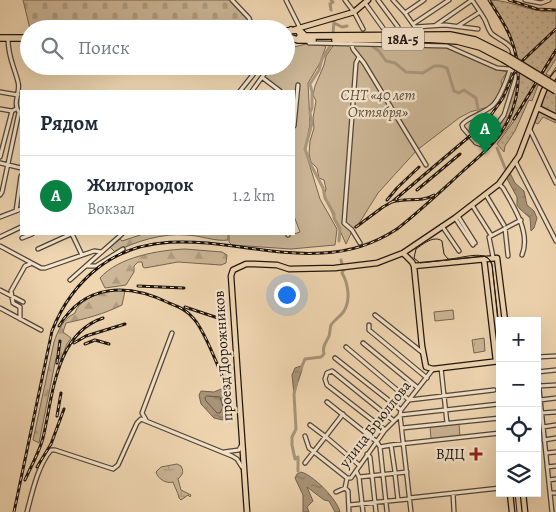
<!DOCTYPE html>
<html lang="ru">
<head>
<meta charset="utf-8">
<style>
	:root { --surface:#fff; --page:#f2f2f3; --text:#1f2937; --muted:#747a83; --line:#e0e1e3; --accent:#0b8043 }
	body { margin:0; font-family:Alegreya,serif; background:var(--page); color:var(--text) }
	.controls { position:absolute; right:15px; bottom:15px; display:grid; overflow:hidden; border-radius:0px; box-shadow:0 5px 20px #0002 }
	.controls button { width:45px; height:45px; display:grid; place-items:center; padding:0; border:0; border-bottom:1px solid var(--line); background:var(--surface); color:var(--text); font:25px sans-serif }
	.you { position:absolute; left:286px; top:294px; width:18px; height:18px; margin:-12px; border:4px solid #fff; border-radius:50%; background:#1a73e8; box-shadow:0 0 0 8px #1a73e833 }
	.badge { display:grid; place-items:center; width:32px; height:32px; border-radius:50%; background:var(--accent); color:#fff; font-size:16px; font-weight:700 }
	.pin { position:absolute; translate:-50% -41px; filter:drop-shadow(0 1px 2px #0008) }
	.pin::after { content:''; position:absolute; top:26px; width:18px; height:15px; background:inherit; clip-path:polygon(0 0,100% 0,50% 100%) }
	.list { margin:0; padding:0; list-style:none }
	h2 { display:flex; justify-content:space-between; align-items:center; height:65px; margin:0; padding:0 20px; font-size:21px }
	h2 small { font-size:16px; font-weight:400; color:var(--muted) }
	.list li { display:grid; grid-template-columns:32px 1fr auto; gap:15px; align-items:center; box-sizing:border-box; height:80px; padding:0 20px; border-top:1px solid var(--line) }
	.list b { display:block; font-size:19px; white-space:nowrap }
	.list p { margin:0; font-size:16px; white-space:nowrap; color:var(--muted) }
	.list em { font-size:16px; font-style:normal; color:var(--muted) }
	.icon { flex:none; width:28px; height:28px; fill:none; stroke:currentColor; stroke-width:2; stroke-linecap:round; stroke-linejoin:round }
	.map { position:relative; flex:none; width:556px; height:512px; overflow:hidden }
	.search { position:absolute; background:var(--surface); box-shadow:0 5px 20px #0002; left:20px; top:20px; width:275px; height:55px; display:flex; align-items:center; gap:12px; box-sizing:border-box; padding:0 18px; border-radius:28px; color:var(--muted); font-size:19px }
	.panel { position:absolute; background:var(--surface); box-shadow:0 5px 20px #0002; left:20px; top:90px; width:275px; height:145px; border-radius:0px }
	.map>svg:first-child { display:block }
	.grass { fill:url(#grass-dots); stroke:#756552 }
	.forest { fill:url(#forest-firs); stroke:#756552 }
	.wetland { fill:url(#wetland-marsh); stroke:#756552 }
	.cemetery { fill:url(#cemetery-stones); stroke:#756552 }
	.park { fill:url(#park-tufts); stroke:#756552 }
	.garden { fill:#ccb696; stroke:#756552 }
	.water { fill:url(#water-ripples); stroke:#71614f }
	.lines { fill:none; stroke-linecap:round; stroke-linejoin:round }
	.shore { stroke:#645444; stroke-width:1 }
	.river { stroke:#a9957a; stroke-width:3 }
	.minor-casing { stroke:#524537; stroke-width:5.5 }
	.major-casing { stroke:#1e140e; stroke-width:7 }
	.highway-casing { stroke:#1e140e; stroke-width:8 }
	.minor { stroke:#f5e5cd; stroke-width:3 }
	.major { stroke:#f0d7b2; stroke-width:4.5 }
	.highway { stroke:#f0d7b2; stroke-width:5.5 }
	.tram { stroke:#1e140e; stroke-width:1 }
	.rail-casing { stroke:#1e140e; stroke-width:3 }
	.rail { stroke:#f5e5cd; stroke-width:1; stroke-dasharray:4; stroke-linecap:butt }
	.highway-bridge-casing { stroke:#1e140e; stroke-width:8; stroke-linecap:butt }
	.highway-bridge { stroke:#f0d7b2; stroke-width:5.5 }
	.poi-dot { fill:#8f2418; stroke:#f5e5cd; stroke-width:2 }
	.labels { text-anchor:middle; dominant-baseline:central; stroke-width:4.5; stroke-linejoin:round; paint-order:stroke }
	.shield { fill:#f5e5cd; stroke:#5e5347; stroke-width:1 }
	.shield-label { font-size:14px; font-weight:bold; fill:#1e140e }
	.park-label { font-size:15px; font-style:italic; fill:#5b4d3e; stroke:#f5e5cd }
	.street-label { font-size:15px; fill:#1e140e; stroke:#f5e5cd }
	.poi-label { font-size:15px; fill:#1e140e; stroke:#f5e5cd; text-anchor:end }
</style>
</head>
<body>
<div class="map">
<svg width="556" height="512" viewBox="0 0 556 512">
	<defs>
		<pattern id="grass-dots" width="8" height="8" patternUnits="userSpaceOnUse" patternTransform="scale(1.25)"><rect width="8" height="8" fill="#ccb696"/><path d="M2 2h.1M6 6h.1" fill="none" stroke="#af9c80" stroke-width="1.8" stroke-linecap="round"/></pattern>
		<pattern id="forest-firs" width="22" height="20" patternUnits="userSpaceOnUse" patternTransform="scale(1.25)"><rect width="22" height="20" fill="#ccb696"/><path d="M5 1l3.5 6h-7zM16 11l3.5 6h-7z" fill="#af9c80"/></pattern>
		<pattern id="wetland-marsh" width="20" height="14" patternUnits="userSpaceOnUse" patternTransform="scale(1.25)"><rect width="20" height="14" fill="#ccb696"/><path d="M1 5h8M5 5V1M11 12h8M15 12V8" fill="none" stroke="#af9c80"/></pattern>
		<pattern id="cemetery-stones" width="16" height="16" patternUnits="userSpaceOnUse" patternTransform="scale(1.25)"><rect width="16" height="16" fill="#ccb696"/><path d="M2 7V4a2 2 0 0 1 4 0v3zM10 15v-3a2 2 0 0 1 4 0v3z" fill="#af9c80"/></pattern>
		<pattern id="park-tufts" width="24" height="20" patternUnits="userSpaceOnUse" patternTransform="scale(1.25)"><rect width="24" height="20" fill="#ccb696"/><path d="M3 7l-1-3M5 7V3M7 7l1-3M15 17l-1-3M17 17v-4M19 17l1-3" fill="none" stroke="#af9c80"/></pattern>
		<pattern id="water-ripples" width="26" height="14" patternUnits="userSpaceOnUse" patternTransform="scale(1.25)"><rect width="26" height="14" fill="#a9957a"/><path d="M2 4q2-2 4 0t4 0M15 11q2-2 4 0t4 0" fill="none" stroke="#897862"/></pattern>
	</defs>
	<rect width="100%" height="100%" fill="#f0d7b2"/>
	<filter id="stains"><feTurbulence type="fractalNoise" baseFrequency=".004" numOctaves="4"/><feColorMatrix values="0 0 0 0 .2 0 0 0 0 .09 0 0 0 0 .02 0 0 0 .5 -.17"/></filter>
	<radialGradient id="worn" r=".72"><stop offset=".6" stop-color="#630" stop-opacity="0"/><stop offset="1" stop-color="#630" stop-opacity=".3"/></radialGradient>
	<path class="grass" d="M489 0C510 0 528 11 549 12L550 11H556V28L521 62 518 61C515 38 502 19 489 0Z
		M556 29V49L540 74 522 63Z
		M556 53V59L546 74 550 76 556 67V71L549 80 542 75Z
		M517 69C522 98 505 127 487 148L486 142C496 127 521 89 516 72Z
		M519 70 536 81 507 129 487 151C508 126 520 103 519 70Z
		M537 82 544 87 538 85 532 101 529 100 527 104 515 131 505 146 504 152 497 144 514 121Z
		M547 88 556 94V115L542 107V102Z
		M539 111 556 118V123L543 117 538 124 534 122Z"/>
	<path class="forest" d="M143 234H228V240C216 242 199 235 186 235 163 233 136 241 115 252L110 247 120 239 122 241Z
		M185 249 222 252 227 255 226 263 221 265 178 262 145 268 143 267 142 262H138L134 266V272L126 285 105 288 100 278C118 257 159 250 185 249Z
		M119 290 125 291 122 305C104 314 85 319 66 323L63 332 71 338 67 344 61 359 56 358 39 443 33 440 54 342C58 330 63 319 75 313 80 297 104 292 119 290Z"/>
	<path class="wetland" d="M177 464 181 466C184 472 183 474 178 479L181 490 191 495 190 497 188 495 181 500 179 498C178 492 175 488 173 482 166 484 158 479 156 472L161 467Z"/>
	<path class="cemetery" d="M23 0H231L248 17 252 28 30 29Z"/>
	<path class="park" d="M484 338 485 351 474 353 472 340Z"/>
	<path class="garden" d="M335 43 447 45 470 55 494 68 507 72 501 81 503 88 492 106 470 112 459 118 417 150 378 193 358 225 354 227 346 244 324 195 326 189 324 180 319 178 317 168 311 162 309 154 310 141 314 128 313 118 316 101 313 95 315 86 324 65 326 56Z
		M306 44 326 46 320 63 308 83 310 124 305 150 320 199 337 229 335 245 291 249 232 245 229 242V234H294L300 232 294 216V127L297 97 294 96V91H278L263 78 270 66H286V52L294 47Z
		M453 310 454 319 435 321 434 312Z
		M459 424 460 436 431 439 430 427Z"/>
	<path class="water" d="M508 173H510L515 183 524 191 527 205 534 211 537 218 534 228 531 231 530 218 520 209 517 205V197L506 177Z
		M301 366 302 370 294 394 292 375 295 368Z
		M221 389 226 390V398L229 408 223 420 214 418 201 404 199 395 201 391 214 392Z
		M301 472C313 475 337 499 340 512H335L329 501 324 500 307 487 313 501 307 507 309 512H303V495L295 478 297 474Z"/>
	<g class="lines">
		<path class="shore" d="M207 396 220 397 223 407 220 413H217L206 401 205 398Z"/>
		<path class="river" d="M331 0 333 2 330 4 331 10
			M334 23 342 27 347 26
			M333 33 334 22
			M330 46 322 59 319 70 310 84 312 92V108L310 113 312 123 305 149 310 163 323 188 325 198 334 214V218L340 229 339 241
			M372 46 379 51 386 61 395 63 406 72 423 73 434 66H441L447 68 454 91 459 93 464 90 476 98 479 114
			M497 148 505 168
			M341 260 342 264
			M300 371 305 359 321 357 324 354C322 346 326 343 329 336 330 333 330 327 331 325 334 320 341 316 344 311 351 300 348 283 342 273L344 269
			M297 381 294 394 296 429 292 437V445L295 459 298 457V471"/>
		<defs>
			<path id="minor" d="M232 0 249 18 253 29
				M286 0 300 28
				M345 0 354 12 363 29
				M378 0 398 27
				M393 0 405 13 415 27 445 25 478 29
				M525 0 541 3 549 0
				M365 3 383 28
				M405 13 424 0
				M413 24 449 0
				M436 25 472 0
				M458 26 480 12
				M308 40 309 43H314L447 46 497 68 509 69 514 72 516 77 504 115 482 145 476 143 463 128 462 125C467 117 485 114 494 104 501 96 516 61 512 50 510 43 497 39 491 33 488 29 487 24 485 20 481 13 476 6 472 0
				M351 43 353 49 364 63 426 165
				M359 57 356 63 344 223 352 230 360 243
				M263 78 280 91
				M240 91 260 66
				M252 91 270 66
				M0 92 18 95
				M0 109 12 111
				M294 126 298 85
				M530 130 556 183
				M0 157 12 111 16 109
				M515 161 556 241
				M0 163 21 168
				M499 184 503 188C514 207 531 233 522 255
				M0 195 2 192 19 112C12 103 21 92 18 82 14 66 8 57 8 39
				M486 195 504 225
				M472 205 491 235
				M16 211 21 176
				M458 216 475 243
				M0 217 21 209
				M455 218 473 245
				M442 226 459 251
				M505 228 508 256
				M72 234 82 255
				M288 235V234
				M0 237 21 227
				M22 238 32 234
				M0 246 41 268H45L94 251 102 252
				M38 249 71 234
				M493 257 489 237 521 220
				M86 266H96L123 249
				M70 280 122 234
				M0 290 23 302
				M0 308 41 330
				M375 315 423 353
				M20 319V307L13 303 11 291 25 266 30 264
				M369 325V330L427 378
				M363 343 418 388
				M346 347 409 400 494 390
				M537 357 556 356
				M335 358 401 410
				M441 368 447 423
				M537 369 552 512
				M537 372 556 370
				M539 386 556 385
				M540 400 556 398
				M327 402 377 442 380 447 391 445 395 472
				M541 413 556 412
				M400 415 499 404 500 406
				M400 415 411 512
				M146 420 142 413 172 333
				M310 425 326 437 359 465
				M543 427 556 425
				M402 428 500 418
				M385 430 327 385 325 379 327 373 332 371 394 421
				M305 436 309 448 347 478
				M544 440 556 438
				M391 445 500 433
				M380 447 387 512
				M224 452 239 450 242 444
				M546 453 556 452
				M367 454 370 457 376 512
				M305 463 343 414
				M547 467 556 466
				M356 471 359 477 363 512
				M395 474 398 500
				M359 477 407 472
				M549 480 556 479
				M345 488 348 491 349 512
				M336 492 345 488 347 478H351L385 430 400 415 401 410 433 369
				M453 493 454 512
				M550 493H556
				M409 498 500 488
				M349 505 409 499
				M27 512C32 493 38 465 51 450H55L113 469 118 465 137 423 141 419 232 456 237 459 242 467"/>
			<path id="major" d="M296 29 354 12 368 0
				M538 108 556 117
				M403 253 412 262 414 266 422 346 426 367 433 369 500 361
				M484 259 496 361
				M414 266 497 258 505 321
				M510 493 512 512
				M523 493 525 512
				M247 512 231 276 233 270 246 264H254L277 265 289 269 335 268 377 263 403 253 455 218 499 184 519 156 544 90 556 74"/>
			<path id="highway" d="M286 31 298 30 301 35 298 40 289 37 288 34 291 30
				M301 32 305 36H312L450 35 475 40 505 55
				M0 38H29
				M298 40H313
				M335 40 426 39 457 41 480 47 503 59"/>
		</defs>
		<use href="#minor" class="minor-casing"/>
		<use href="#major" class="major-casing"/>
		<use href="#highway" class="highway-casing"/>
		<use href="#minor" class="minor"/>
		<use href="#major" class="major"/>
		<use href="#highway" class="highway"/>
		<path class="tram" d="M500 335 492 264C487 248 461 259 448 259L444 254 442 241C434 235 423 244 416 249L414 258 420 263 484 256 489 259 492 265 500 341
			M515 493 517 512"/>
		<defs>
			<path id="rail" d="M509 0 537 9 556 10
				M514 119 556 50
				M417 190 460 154
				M434 195C421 203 406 197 392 202L470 136 491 115 503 98 513 75 522 61 556 29
				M387 200 397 188 419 167
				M356 227 383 207 397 199
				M138 286 184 288
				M185 307 218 318
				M59 326C85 283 128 283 169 303 179 307 187 310 194 319 206 333 216 363 224 380
				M74 343 86 336 125 324
				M85 344 95 340 109 344
				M57 363 60 341
				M57 416 61 393
				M37 467 51 444 64 409
				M25 480C31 466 39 453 43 438 53 396 55 334 103 318
				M14 512 52 331C62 305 77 284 99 267 165 217 248 258 322 253 350 252 374 244 397 229 420 211 441 191 463 171 475 160 488 150 498 137 519 109 524 72 511 39 506 25 497 13 489 0"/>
		</defs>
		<use href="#rail" class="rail-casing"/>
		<use href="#rail" class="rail"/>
		<defs>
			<path id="highway-bridge" d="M507 56 556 86
				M503 59 556 91"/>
		</defs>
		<use href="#highway-bridge" class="highway-bridge-casing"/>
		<use href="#highway-bridge" class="highway-bridge"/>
	</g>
	<path class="poi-dot" d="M473.5 446.5h5v5h5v5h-5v5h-5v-5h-5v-5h5z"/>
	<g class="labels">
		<rect class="shield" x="382" y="27.5" width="42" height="23" rx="4"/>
		<g class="shield-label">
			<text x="403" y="39">18А-5</text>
		</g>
		<g class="park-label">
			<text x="378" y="95">СНТ «40 лет<tspan x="378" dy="17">Октября»</tspan></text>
		</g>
		<g class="street-label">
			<text transform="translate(223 356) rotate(-94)">проезд Дорожников</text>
			<text transform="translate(375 424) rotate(-52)">улица Брюллова</text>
		</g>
		<g class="poi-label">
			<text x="465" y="454">ВДЦ</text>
		</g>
	</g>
	<rect width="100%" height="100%" filter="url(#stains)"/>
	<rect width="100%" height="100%" fill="url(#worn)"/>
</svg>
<div class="controls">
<button>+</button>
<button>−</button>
<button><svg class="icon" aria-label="locate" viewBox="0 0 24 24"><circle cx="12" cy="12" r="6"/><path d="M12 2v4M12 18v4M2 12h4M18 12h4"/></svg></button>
<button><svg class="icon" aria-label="layers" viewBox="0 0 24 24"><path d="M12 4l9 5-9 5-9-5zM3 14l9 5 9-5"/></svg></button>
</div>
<div class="you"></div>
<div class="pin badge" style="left:485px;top:154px">A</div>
<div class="search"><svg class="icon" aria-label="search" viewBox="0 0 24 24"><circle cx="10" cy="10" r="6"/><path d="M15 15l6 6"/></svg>Поиск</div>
<section class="panel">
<h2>Рядом<small></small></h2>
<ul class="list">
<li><span class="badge">A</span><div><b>Жилгородок</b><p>Вокзал</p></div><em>1.2 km</em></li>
</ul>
</section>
</div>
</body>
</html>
